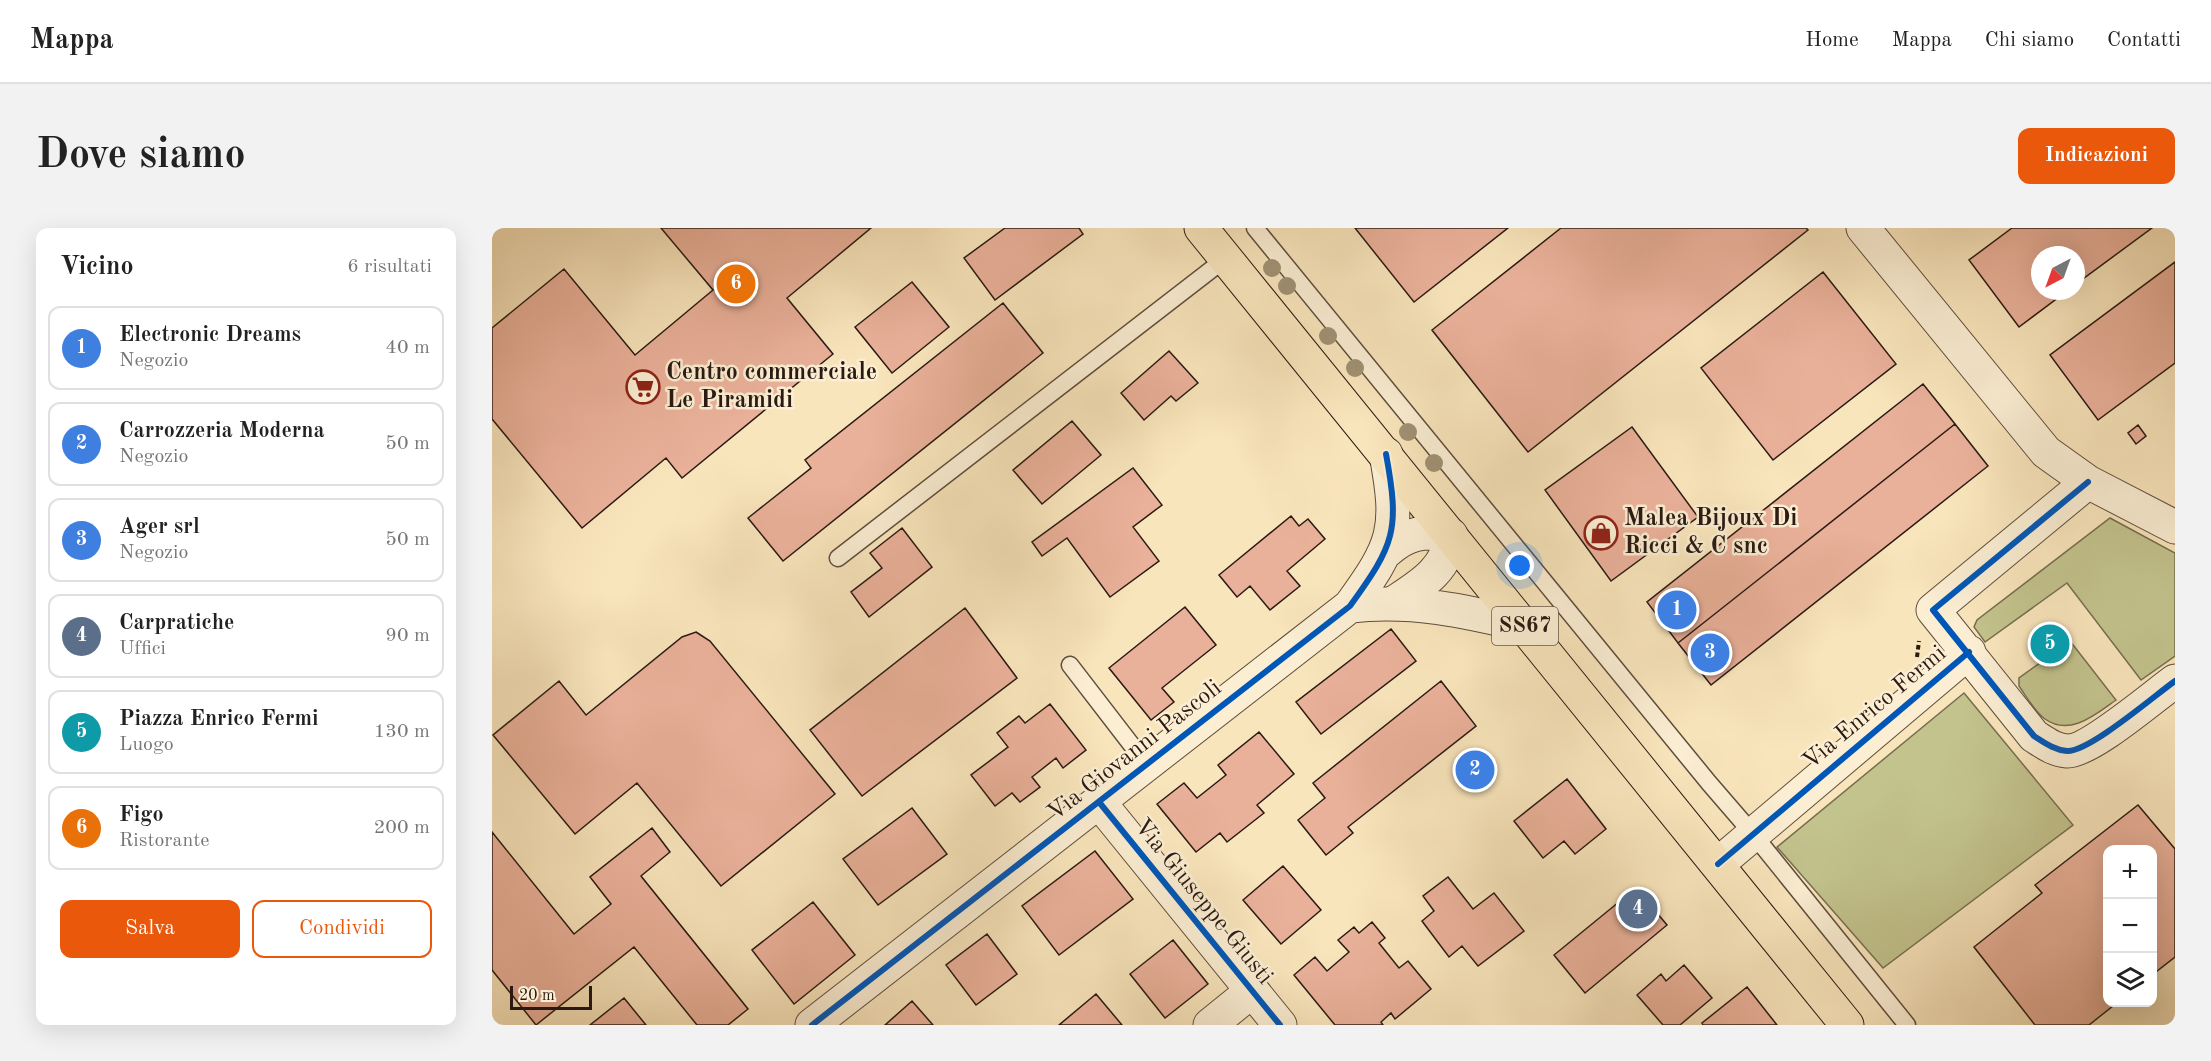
<!DOCTYPE html>
<html lang="it">
<head>
<meta charset="utf-8">
<style>
	:root { --surface:#fff; --page:#f2f2f2; --text:#222; --muted:#767676; --line:#e0e0e0; --accent:#ea580c }
	body { margin:0; font-family:"Old Standard TT",serif; background:var(--page); color:var(--text) }
	.controls { position:absolute; right:18px; bottom:18px; display:grid; overflow:hidden; border-radius:12px; box-shadow:0 6px 24px #0002 }
	.controls button { width:54px; height:54px; display:grid; place-items:center; padding:0; border:0; border-bottom:2px solid var(--line); background:var(--surface); color:var(--text); font:30px sans-serif }
	.compass { position:absolute; left:1539px; top:18px; width:54px; height:54px; border-radius:50%; background:var(--surface); box-shadow:0 6px 24px #0002; rotate:221deg }
	.scale { position:absolute; left:18px; bottom:15px; width:82px; box-sizing:border-box; padding-left:6px; border:3px solid #2a1a13; border-top:0; font-size:16px; line-height:21px; white-space:nowrap; color:#2a1a13; -webkit-text-stroke:4px #fbeed3; paint-order:stroke }
	.you { position:absolute; left:1028px; top:338px; width:21px; height:21px; margin:-15px; border:4px solid #fff; border-radius:50%; background:#1a73e8; box-shadow:0 0 0 9px #1a73e833 }
	.badge { display:grid; place-items:center; width:39px; height:39px; border-radius:50%; background:var(--accent); color:#fff; font-size:20px; font-weight:700 }
	.pin { position:absolute; translate:-50% -50%; border:3px solid #fff; box-shadow:0 2px 6px #0006 }
	.list { margin:0; padding:0; list-style:none }
	h2 { display:flex; justify-content:space-between; align-items:center; height:78px; margin:0; padding:0 24px; font-size:26px }
	h2 small { font-size:20px; font-weight:400; color:var(--muted) }
	.list li { display:grid; grid-template-columns:39px 1fr auto; gap:18px; align-items:center; box-sizing:border-box; height:84px; margin:0 12px 12px; padding:0 12px; border:2px solid var(--line); border-radius:12px }
	.list b { display:block; font-size:22px; white-space:nowrap }
	.list p { margin:0; font-size:20px; white-space:nowrap; color:var(--muted) }
	.list em { font-size:20px; font-style:normal; color:var(--muted) }
	.actions { display:flex; gap:12px; padding:18px 24px }
	.actions a { flex:1; padding:14px 0; border:2px solid var(--accent); border-radius:12px; text-align:center; font-size:21px; color:var(--accent) }
	.actions .main { background:var(--accent); color:#fff }
	.icon { flex:none; width:33px; height:33px; fill:none; stroke:currentColor; stroke-width:2; stroke-linecap:round; stroke-linejoin:round }
	.map { position:relative; flex:none; width:1683px; height:797px; overflow:hidden; border-radius:12px }
	header { display:flex; align-items:center; gap:36px; box-sizing:border-box; height:84px; padding:0 30px; background:var(--surface); border-bottom:2px solid var(--line) }
	header strong { font-size:28px }
	nav { display:flex; gap:33px; margin-inline-start:auto; font-size:21px }
	.intro { display:flex; align-items:center; justify-content:space-between; box-sizing:border-box; height:144px; padding:0 36px }
	h1 { margin:0; font-size:42px }
	.button { padding:15px 27px; border-radius:12px; background:var(--accent); color:#fff; font-size:21px; font-weight:700 }
	main { display:flex; gap:36px; padding:0 36px }
	aside { flex:1; background:var(--surface); border-radius:12px; box-shadow:0 6px 24px #0002 }
	.map>svg:first-child { display:block }
	.green { fill:#c3c38d; stroke:#766e50; stroke-width:1.5 }
	.building { fill:#eab19a; stroke:#2a1a13; stroke-width:1.5 }
	.lines { fill:none; stroke-linecap:round; stroke-linejoin:round }
	.lane-casing { stroke:#5e4d3d; stroke-width:19 }
	.street-casing { stroke:#5e4d3d; stroke-width:35 }
	.primary-casing { stroke:#2a1a13; stroke-width:35 }
	.path { stroke:#2a1a13; stroke-width:4; stroke-dasharray:4.5 3; stroke-linecap:butt }
	.lane { stroke:#fbeed3; stroke-width:16 }
	.street { stroke:#fbeed3; stroke-width:33 }
	.primary { stroke:#f9e5bc; stroke-width:33 }
	.cycleway-casing { stroke:#fbeed3; stroke-width:10 }
	.cycleway { stroke:#0057b8; stroke-width:6 }
	.tree { fill:#a09173 }
	.labels { text-anchor:middle; dominant-baseline:central; stroke-width:5; stroke-linejoin:round; paint-order:stroke }
	.shield { fill:#fbeed3; stroke:#695a4d; stroke-width:1.5 }
	.shield-label { font-size:22px; font-weight:bold; fill:#2a1a13 }
	.poi-label { font-size:24px; font-weight:bold; fill:#2a1a13; stroke:#fbeed3; text-anchor:start }
	.street-label { font-size:24px; fill:#2a1a13; stroke:#fbeed3 }
</style>
</head>
<body>
<header>
<strong>Mappa</strong>
<nav><a>Home</a><a>Mappa</a><a>Chi siamo</a><a>Contatti</a></nav>
</header>
<div class="intro"><h1>Dove siamo</h1><a class="button">Indicazioni</a></div>
<main>
<aside>
<h2>Vicino<small>6 risultati</small></h2>
<ul class="list">
<li><span class="badge" style="background:#3f7fe0">1</span><div><b>Electronic Dreams</b><p>Negozio</p></div><em>40 m</em></li>
<li><span class="badge" style="background:#3f7fe0">2</span><div><b>Carrozzeria Moderna</b><p>Negozio</p></div><em>50 m</em></li>
<li><span class="badge" style="background:#3f7fe0">3</span><div><b>Ager srl</b><p>Negozio</p></div><em>50 m</em></li>
<li><span class="badge" style="background:#5c6f8a">4</span><div><b>Carpratiche</b><p>Uffici</p></div><em>90 m</em></li>
<li><span class="badge" style="background:#0f9aa8">5</span><div><b>Piazza Enrico Fermi</b><p>Luogo</p></div><em>130 m</em></li>
<li><span class="badge" style="background:#e8710a">6</span><div><b>Figo</b><p>Ristorante</p></div><em>200 m</em></li>
</ul>
<div class="actions"><a class="main">Salva</a><a>Condividi</a></div>
</aside>
<div class="map">
<svg width="1683" height="797" viewBox="0 0 1683 797">
	<rect width="100%" height="100%" fill="#f9e5bc"/>
	<filter id="stains"><feTurbulence type="fractalNoise" baseFrequency=".00333" numOctaves="4"/><feColorMatrix values="0 0 0 0 .2 0 0 0 0 .09 0 0 0 0 .02 0 0 0 .5 -.17"/></filter>
	<radialGradient id="worn" r=".72"><stop offset=".6" stop-color="#630" stop-opacity="0"/><stop offset="1" stop-color="#630" stop-opacity=".3"/></radialGradient>
	<path class="green" d="M1618 290 1683 325V428L1649 452 1575 355 1493 414 1482 399 1485 392Z
		M1578 413 1624 472C1604 486 1578 509 1553 491 1543 484 1534 468 1527 458V450Z
		M1472 465 1581 597 1391 740 1285 619Z"/>
	<path class="building" d="M169 0H379L295 70 341 126 190 250 174 230 90 300 0 191V100L72 41 143 127 221 62Z
		M513 0H587L591 6 503 72 472 30Z
		M863 0H1016L922 74Z
		M1069 0H1314L1316 2 1036 224 940 102Z
		M1520 0H1660L1584 56V27H1548V63H1575L1527 99 1477 32Z
		M1683 34V135L1606 192 1558 127Z
		M1331 44 1404 136 1281 232 1209 140Z
		M420 54 457 99 400 145 363 99Z
		M511 75 551 125 291 333 256 290 319 240 313 232Z
		M677 123 706 155 684 173 679 168 652 192 629 165Z
		M1431 156 1463 196 1186 415 1155 374Z
		M580 193 609 227 550 276 521 242Z
		M1463 196 1496 238 1219 457 1186 415Z
		M1646 197 1654 208 1644 216 1636 205Z
		M1140 199 1206 289 1119 353 1053 262Z
		M641 240 670 277 641 299 667 333 618 369 575 310 550 328 540 314Z
		M799 288 807 298 816 291 833 311 795 343 808 358 778 382 758 358 745 369 727 347Z
		M410 300 440 339 377 389 359 364 390 340 378 325Z
		M693 379 724 417 670 460 682 474 659 492 617 440Z
		M473 380 525 450 370 568 318 502Z
		M899 401 924 433 829 506 804 474Z
		M204 404 218 413 343 566 229 658 145 555 83 606 1 507 67 453 94 487 190 409Z
		M949 453 984 498 856 599 861 605 834 627 806 592 833 570 821 555Z
		M558 476 594 522 571 540 564 530 540 549 548 559 528 574 520 565 503 578 479 547 516 519 505 505 527 488 533 495Z
		M767 504 802 546 765 577 772 585 735 614 728 605 704 624 665 576 692 555 705 570 734 547 726 537Z
		M1075 551 1114 601 1083 626 1072 613 1051 630 1022 593Z
		M1646 577 1683 621V729L1660 747V622H1616V774H1626L1597 797H1543L1482 719 1550 665 1543 657Z
		M420 580 455 626 386 677 351 631Z
		M160 600 178 624 149 648 256 781 236 797H205L142 719 44 797 0 742V604L82 706 119 676 98 649Z
		M603 623 641 671 567 727 530 678Z
		M791 638 829 682 789 716 751 672Z
		M956 649 981 681 1002 665 1032 703 986 738 970 718 957 729 930 693 942 683 931 668Z
		M1144 660 1175 697 1093 765 1062 727Z
		M321 674 363 727 302 776 260 722Z
		M880 694 893 710 887 715 907 740 916 733 939 761 903 791 899 785 889 794 891 797H843L802 747 823 729 835 743 857 724 846 712 862 699 867 705Z
		M495 706 525 746 484 777 454 737Z
		M681 712 716 756 673 790 638 746Z
		M1192 737 1220 770 1188 797H1171L1145 767 1169 746 1174 753Z
		M1255 759 1285 797H1211L1210 795Z
		M604 766 630 797H567Z
		M132 770 154 797H98Z
		M420 773 441 797H393Z"/>
	<g class="lines">
		<defs>
			<path id="lane" d="M763 0 1217 555 1261 606 1415 797
				M346 330 733 31
				M578 437 655 537"/>
			<path id="street" d="M1371 0 1554 224 1596 254 1683 299
				M1596 254 1441 382 1542 508C1553 515 1562 522 1575 523 1597 524 1662 468 1683 453
				M895 323C915 305 932 302 959 307 956 341 929 357 903 374
				M858 378C920 371 973 383 1032 397
				M607 574 788 797
				M1226 636 1477 424
				M320 797 858 378C903 316 908 302 894 226
				M718 797 760 763"/>
			<path id="primary" d="M709 0 1355 797"/>
		</defs>
		<use href="#lane" class="lane-casing"/>
		<use href="#street" class="street-casing"/>
		<use href="#primary" class="primary-casing"/>
		<path class="path" d="M1425 429 1427 413"/>
		<use href="#lane" class="lane"/>
		<use href="#street" class="street"/>
		<use href="#primary" class="primary"/>
		<defs>
			<path id="cycleway" d="M1596 254 1441 382 1542 508C1553 515 1562 522 1575 523 1597 524 1662 468 1683 453
				M607 574 788 797
				M1226 636 1477 424
				M320 797 858 378C903 316 908 302 894 226"/>
		</defs>
		<use href="#cycleway" class="cycleway-casing"/>
		<use href="#cycleway" class="cycleway"/>
	</g>
	<g class="tree">
		<circle cx="780" cy="40" r="9"/>
		<circle cx="795" cy="58" r="9"/>
		<circle cx="836" cy="108" r="9"/>
		<circle cx="863" cy="140" r="9"/>
		<circle cx="916" cy="204" r="9"/>
		<circle cx="942" cy="235" r="9"/>
	</g>
	<defs>
		<symbol id="supermarket-ring" viewBox="-11 -11 22 22"><circle r="9.5" fill="#fbeed3" stroke="#8f2418" stroke-width="1.5"/><path d="M-6-5.5h2.5l.6 2H6L4.5 2H-2.5L-4.4-4H-6ZM-1.5 3.2a1.3 1.3 0 1 0 .1 0ZM3 3.2a1.3 1.3 0 1 0 .1 0Z" fill="#8f2418"/></symbol>
		<symbol id="shop-ring" viewBox="-11 -11 22 22"><circle r="9.5" fill="#fbeed3" stroke="#8f2418" stroke-width="1.5"/><path d="M-5-2.5h2.3a2.7 3.5 0 0 1 5.4 0H5L5.5 6h-11ZM-1.5-2.5h3a1.5 2.3 0 0 0-3 0Z" fill="#8f2418"/></symbol>
	</defs>
	<g fill-rule="evenodd">
		<use href="#supermarket-ring" x="132" y="140" width="38" height="38"/>
		<use href="#shop-ring" x="1090" y="286" width="38" height="38"/>
	</g>
	<g class="labels">
		<rect class="shield" x="1000" y="379" width="66" height="38" rx="4.5"/>
		<g class="shield-label">
			<text x="1033" y="398">SS67</text>
		</g>
		<g class="poi-label">
			<text x="174" y="145">Centro commerciale<tspan x="174" dy="28">Le Piramidi</tspan></text>
			<text x="1132" y="291">Malea Bijoux Di<tspan x="1132" dy="28">Ricci &amp; C snc</tspan></text>
		</g>
		<g class="street-label">
			<text transform="translate(1383 480) rotate(-40)">Via Enrico Fermi</text>
			<text transform="translate(643 523) rotate(-38)">Via Giovanni Pascoli</text>
			<text transform="translate(711 674) rotate(51)">Via Giuseppe Giusti</text>
		</g>
	</g>
	<rect width="100%" height="100%" filter="url(#stains)"/>
	<rect width="100%" height="100%" fill="url(#worn)"/>
</svg>
<div class="controls">
<button>+</button>
<button>−</button>
<button><svg class="icon" aria-label="layers" viewBox="0 0 24 24"><path d="M12 4l9 5-9 5-9-5zM3 14l9 5 9-5"/></svg></button>
</div>
<svg class="compass" viewBox="-18 -18 36 36"><path d="M0-13l5 13h-10z" fill="#e53935"/><path d="M0 13l5-13h-10z" fill="#767676"/></svg>
<div class="scale">20 m</div>
<div class="you"></div>
<div class="pin badge" style="left:1185px;top:382px;background:#3f7fe0">1</div>
<div class="pin badge" style="left:983px;top:542px;background:#3f7fe0">2</div>
<div class="pin badge" style="left:1218px;top:425px;background:#3f7fe0">3</div>
<div class="pin badge" style="left:1146px;top:681px;background:#5c6f8a">4</div>
<div class="pin badge" style="left:1558px;top:416px;background:#0f9aa8">5</div>
<div class="pin badge" style="left:244px;top:56px;background:#e8710a">6</div>
</div>
</main>
</body>
</html>
